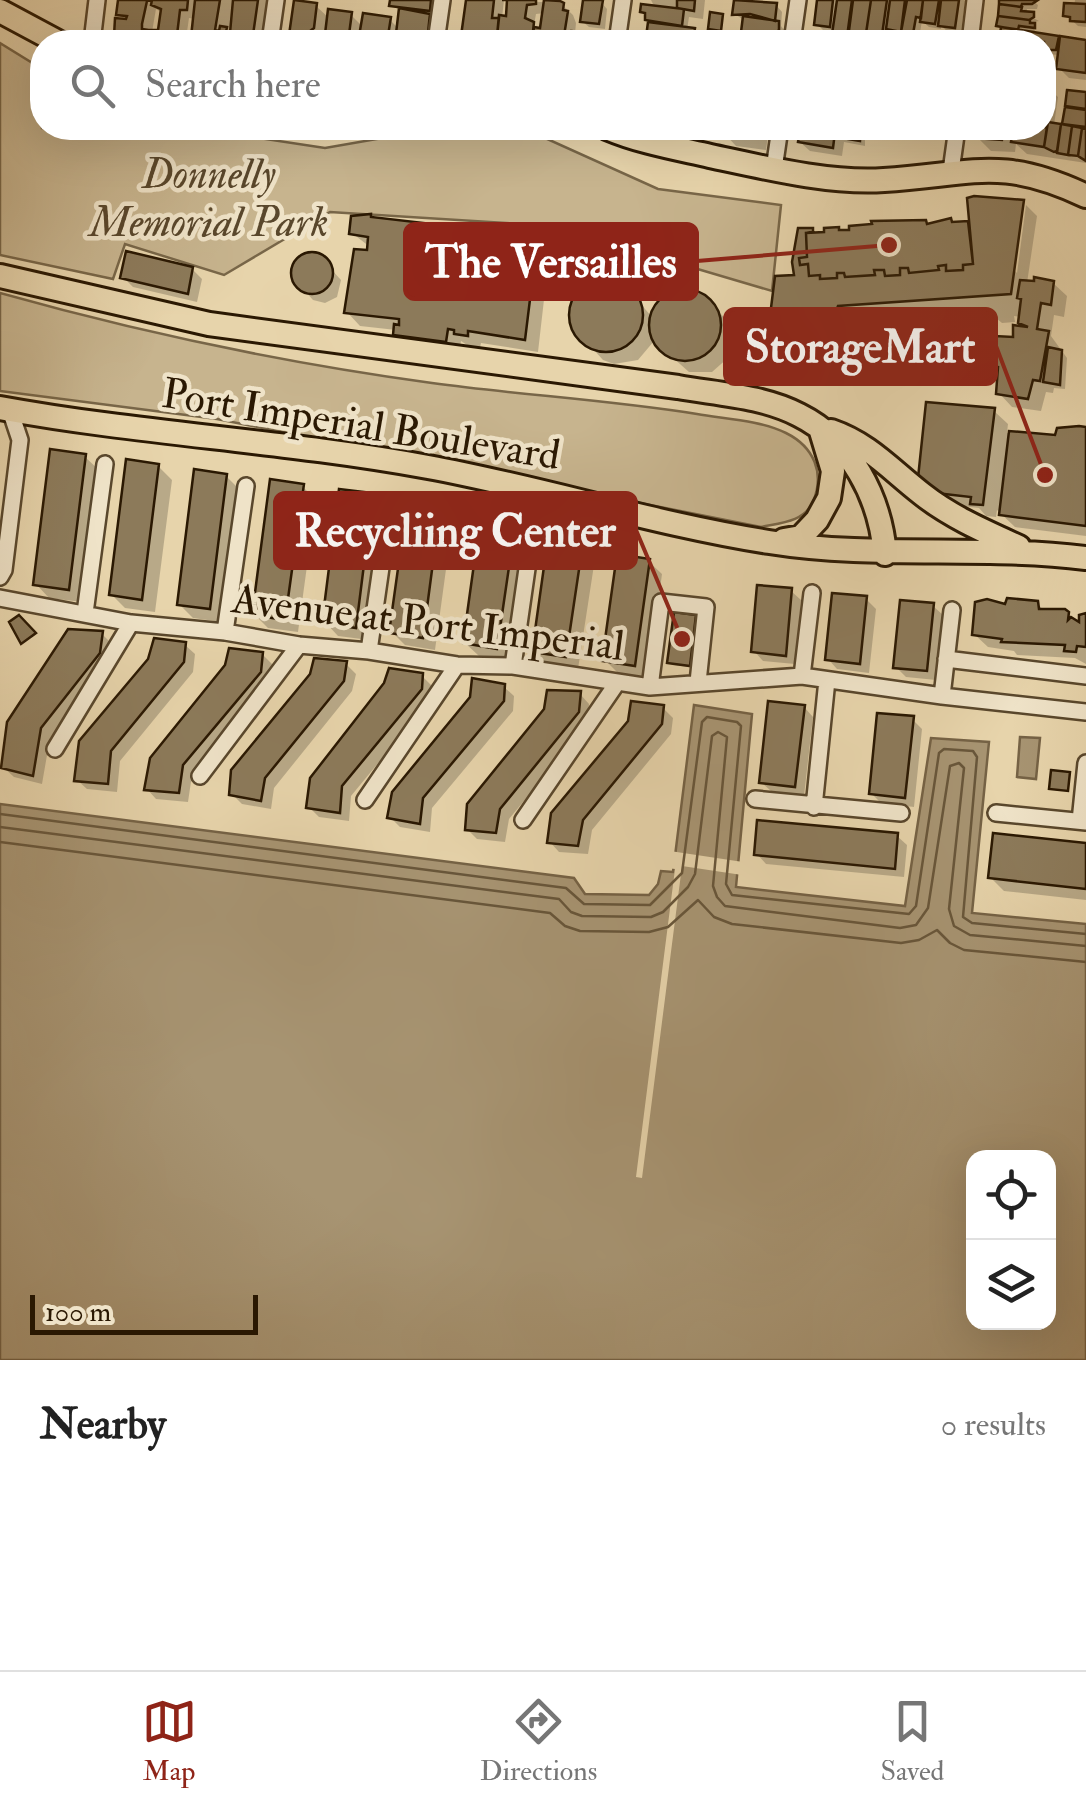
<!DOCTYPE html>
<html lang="en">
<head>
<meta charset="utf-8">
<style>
	:root { --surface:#fff; --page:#f2f2f2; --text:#222; --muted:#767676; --line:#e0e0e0; --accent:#8f2418 }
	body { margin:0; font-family:"IM FELL Double Pica",serif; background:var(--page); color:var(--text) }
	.controls { position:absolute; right:30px; bottom:30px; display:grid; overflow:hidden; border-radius:20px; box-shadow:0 10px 40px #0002 }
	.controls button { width:90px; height:90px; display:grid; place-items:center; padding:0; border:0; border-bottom:2px solid var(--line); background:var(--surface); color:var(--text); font:50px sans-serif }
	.scale { position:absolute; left:30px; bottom:25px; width:228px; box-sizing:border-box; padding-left:10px; border:5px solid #2a1802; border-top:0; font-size:28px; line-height:35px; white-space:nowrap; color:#2a1802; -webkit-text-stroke:8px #efe3c8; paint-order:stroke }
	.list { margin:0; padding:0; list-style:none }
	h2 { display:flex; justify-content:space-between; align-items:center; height:130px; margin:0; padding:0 40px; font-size:42px }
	h2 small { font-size:32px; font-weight:400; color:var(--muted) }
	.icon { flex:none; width:55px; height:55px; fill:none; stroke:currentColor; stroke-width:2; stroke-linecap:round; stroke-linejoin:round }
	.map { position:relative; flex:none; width:1086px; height:1360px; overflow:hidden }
	.search { position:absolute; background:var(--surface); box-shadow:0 10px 40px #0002; left:30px; right:30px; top:30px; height:110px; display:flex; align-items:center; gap:25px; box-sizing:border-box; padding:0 35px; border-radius:40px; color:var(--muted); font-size:38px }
	.sheet { height:310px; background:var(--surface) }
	nav { display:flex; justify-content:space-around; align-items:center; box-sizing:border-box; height:140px; border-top:2px solid var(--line); background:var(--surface); font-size:28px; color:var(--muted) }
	nav a { display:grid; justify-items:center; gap:5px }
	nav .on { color:var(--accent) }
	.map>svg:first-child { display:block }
	.green { fill:#c7b48e; stroke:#786648; stroke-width:2.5 }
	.water { fill:#a79472; stroke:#756245; stroke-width:2.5; fill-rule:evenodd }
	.pier { fill:#e7d4ab }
	.shadow { fill:#0003; fill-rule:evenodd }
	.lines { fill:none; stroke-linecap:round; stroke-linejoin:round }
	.shore { stroke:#68563a; stroke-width:2.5 }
	.building { fill:#8c7a5a; stroke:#2a1802; stroke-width:2.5 }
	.minor-casing { stroke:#59472c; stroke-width:20 }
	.primary-casing { stroke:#2a1802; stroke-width:28 }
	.minor { stroke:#efe3c8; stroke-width:15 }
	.primary { stroke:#e7d4ab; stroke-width:22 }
	.labels { text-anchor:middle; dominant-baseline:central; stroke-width:9; stroke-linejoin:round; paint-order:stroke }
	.park-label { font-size:42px; font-style:italic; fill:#59472c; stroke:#efe3c8 }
	.street-label { font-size:42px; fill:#2a1802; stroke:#efe3c8 }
	.leader { fill:none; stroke:#8f2418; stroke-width:4 }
	.callout-dot { fill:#8f2418; stroke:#efe3c8; stroke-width:4 }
	.callout { fill:#8f2418; stroke:#8f2418; stroke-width:4 }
	.callout-label { font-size:45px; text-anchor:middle; font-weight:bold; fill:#fff }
</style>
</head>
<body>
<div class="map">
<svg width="1086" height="1360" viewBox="0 0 1086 1360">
	<rect width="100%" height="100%" fill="#e7d4ab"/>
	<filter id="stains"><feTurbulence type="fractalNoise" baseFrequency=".002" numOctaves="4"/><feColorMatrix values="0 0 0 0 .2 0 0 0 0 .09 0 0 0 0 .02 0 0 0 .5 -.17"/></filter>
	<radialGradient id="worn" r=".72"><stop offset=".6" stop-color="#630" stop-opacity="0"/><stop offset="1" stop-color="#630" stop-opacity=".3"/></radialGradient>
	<path class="green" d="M0 43 42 69V128H194L325 148 440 128H523L658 189 781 205 772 291 552 226 330 212 224 275 125 244 113 279 0 255Z
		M0 293C142 333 286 363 432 383 520 395 609 400 697 414 726 419 759 420 786 433 814 447 825 473 813 502 804 522 780 523 761 527L217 419 0 391Z"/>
	<path class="water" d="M694 705 752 714 736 887 905 906 931 738 989 742 972 913 1086 924V1360H0V804L574 878 585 894 649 895 658 884 661 871 673 872ZM974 1158H1048V1322H974Z
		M1020 737 1040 738 1036 779 1017 777Z"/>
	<path class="pier" d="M670 851 743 862 742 875 682 866 642 1178 636 1177 675 869 659 867H668Z"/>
	<path class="shadow" d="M126 0H272L267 42H124L117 35 126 22 118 14ZM156 9 163 13 160 32H152ZM189 18 195 19 193 40 186 39Z
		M393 0H435L436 16 427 15 439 26 437 42H290L296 3 316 6 330 19 351 15 363 27 389 19 399 29 401 11 392 5Z
		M469 0H504L502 18H508L509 4 505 0 560 3 573 15 576 23 575 34 599 36 606 42H471L464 35ZM545 13 542 33 534 25 536 14Z
		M585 0H599L607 9 605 29 589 27 582 21Z
		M651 0H705L703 19 689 17 687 30 700 37 699 42H655L649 36 651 22 643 12 655 8Z
		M820 0H964L965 1 961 33 947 31 941 26V29L929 27 922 21 919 38 895 35 889 29 888 42H858L840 40 835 31 823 30 817 24Z
		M1001 0H1032L1038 5 1037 9H1027L1026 14 1039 21 1034 22 1035 35 1056 38 1061 43 1086 42V80L1069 78 1059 68 1060 55 1044 54V42H1001L1003 30 998 25Z
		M1075 0H1086V27L1078 26 1066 15 1074 7Z
		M776 5 782 12 781 26 784 30 780 41 738 42 739 39 753 40 744 32 745 21 735 14ZM749 11 771 21 744 19Z
		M929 38 952 41 954 42H928Z
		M1044 84 1058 97 1054 125 1064 127 1070 93 1086 95V163L1027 154 1016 144 1015 152 991 151 977 137 978 128H1044Z
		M723 128H769L766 150 736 146 723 132Z
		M802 128H865V146L844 142 842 156 810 151 800 142Z
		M1026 205 1037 216 1027 283H1053L1067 296 1064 317 1054 315 1051 336 1067 358 1065 389 1054 388 1053 393 1046 392 1041 411 1012 407 999 393 1000 376 988 364 996 338 1015 340V324L1017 335 1025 327 1021 317 1014 316 1015 322 1002 323 996 318H990L991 323 965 325 960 320H952V328H940L934 322H926L927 327 900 329 896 325H889V331H876L851 318 844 339 825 351 803 347 779 322 796 278 805 230 810 235 967 223 1017 273Z
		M352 233 517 237 531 250 528 277 545 291 538 352 481 343 480 348 470 347 461 341 459 354 409 348 396 334V330L360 326 347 312 370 247Z
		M308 254 319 256 341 280 337 297 325 303 313 300 294 279V266Z
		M192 269 202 279 197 302 133 287 123 277Z
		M604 281 625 286 652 317 659 302 677 291 699 293 730 323 734 334 729 357 712 372H689L654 341 638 360 614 364 603 360 574 328 573 306 584 288Z
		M994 411 1008 424 1007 433 1058 438 1086 430V536L1015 527 997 510 996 517 986 516 979 508 952 505 920 477Z
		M85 457 99 470 82 602 49 598 36 584Z
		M158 466 172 480 155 612 125 608 111 594Z
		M226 476 240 490 222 622 193 618 179 604Z
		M302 486 316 500 298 632 268 628 254 614Z
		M372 495 385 509 369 640 338 636 325 622Z
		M440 504 453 518 435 650 405 645 392 632Z
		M513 529 527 542 510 661 479 656 465 643Z
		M582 538 596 552 578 669 548 665 534 651Z
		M648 561 662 574 648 678 619 674 605 660Z
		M791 591 801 600 795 664 763 661 754 651Z
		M866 599 876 609 869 673 837 669 828 659Z
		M1037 603 1045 612H1064L1080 625 1086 615V664L1075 658 1017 655 1014 651 988 647 974 634 1007 607Z
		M933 606 943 615 936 680 906 677 896 667Z
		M695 617 698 620 691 667 672 665 669 663Z
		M102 634 112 644 109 664 50 738 42 784 14 777 4 768Z
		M185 645 195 654 193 672 120 761 117 792 87 789 77 780 150 660Z
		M262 654 272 664 270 682 192 775 188 802 156 799 147 789Z
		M346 664 356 674 352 691 274 788 271 809 242 804 232 794Z
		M421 675 431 685V699L351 796 349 821 319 817 309 807Z
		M504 687 514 696 513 711 432 808 430 832 400 827 390 817Z
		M580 694 589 704 588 723 509 819 505 842 477 839 467 829Z
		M804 707 813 717 804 796 771 791 761 782Z
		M663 708 673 718 671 734 592 830 588 854 559 852 550 842Z
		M912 719 922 729 914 807 881 803 871 793Z
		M897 836 907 845 904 877 766 864 757 854Z
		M1086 845V900L1004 891 991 878Z"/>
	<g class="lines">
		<path class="shore" d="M0 814 566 888 584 904 650 905 682 873 702 722 707 717 737 722 741 726 726 884 732 895 909 914 916 906 939 753 944 749 973 751 977 757 963 917 972 923 1086 934
			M0 827 559 899 571 912 582 916 651 917 663 912 688 887 695 874 712 736 718 732 727 737 713 886 717 897 725 906 900 928 916 925 928 908 950 766 959 763 964 768 949 909 954 926 970 935 1086 946
			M0 842 550 913 565 926 580 931 649 932 668 927 698 900 714 917 732 924 901 943 919 940 937 930 950 943 964 950 1086 962"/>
	</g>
	<path class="building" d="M118 0H152L147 1 142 24V29L149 30 147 42H126L114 36 115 18 126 19 127 16 116 15Z
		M152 0H188L187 10H180L177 35 183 36V42H147L149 30H158L161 9 151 5Z
		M195 0H220L215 30 219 31 220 26 227 27 226 32 230 33 233 0H258L252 42H228L229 36 215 34 214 42H183V36L191 37Z
		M294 0 317 3 314 28 310 31 325 34 328 9 352 12 348 42H288Z
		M390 0H431L430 11 389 6Z
		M466 0H494L492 18H499L497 36H461Z
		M502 0H536V4L527 5 525 18 534 22 532 41 497 36 499 15 506 16 507 0Z
		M544 0 560 1 564 3 563 10 568 11 563 42 532 41 534 27 540 28Z
		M583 0H603L599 24 580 22Z
		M695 0 694 11 677 8V0Z
		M734 0 777 3 775 21 750 14 732 15Z
		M817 0H833L830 27 814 25Z
		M837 0H852L847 37 832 34Z
		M853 0H871L865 40 848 38Z
		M871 0H887L881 42 865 40Z
		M890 0H905L901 32 886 29Z
		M907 0H923L921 18 916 17 913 34 901 32Z
		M923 0H939L935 24 920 22Z
		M941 0H959L955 28 938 26Z
		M999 0H1038L1032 4H1022L1021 7 999 4Z
		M1064 3 1086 4V22L1070 21V17L1063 16Z
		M641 4 684 9 682 26 645 20V13L640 12Z
		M999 4 1022 7 1021 11 1034 12V17L1029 20 998 16Z
		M399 8 430 14 427 42H395Z
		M710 12 723 14 721 31 708 29Z
		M363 13 391 17 387 42H358Z
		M743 16 779 21V30L773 36 741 32Z
		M998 16 1030 20V23H1035V28L1019 26 1018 30 996 26Z
		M648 22 695 28 693 42 646 37Z
		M1001 27 1059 36 1056 50H1044V42H999Z
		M708 29 721 31 719 42H706Z
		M571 31 601 34V42H567Z
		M736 36 776 41V42H736Z
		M1060 36 1086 40V73L1056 69Z
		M1067 90 1086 92V109L1065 106Z
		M1065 107 1086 110V127L1062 124Z
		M1048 122 1061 124 1057 151 1054 152 1044 147Z
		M1061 124 1072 126 1068 155 1057 153Z
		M1072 126 1082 128 1078 156 1068 155Z
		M1047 127 1044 147 1011 142 1013 128Z
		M721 128H755L753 138 720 133Z
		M800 128H829L835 132 833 148 798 142Z
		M837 128H861L860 141 836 137Z
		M976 128H1004L1002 140 975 138Z
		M1082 128 1086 129V161L1078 156Z
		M974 196 1024 200 1011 294 838 306 831 325 811 339 787 334 776 324 771 308 775 276 794 275 792 262 798 228H813V232L806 233 807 257 799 258 800 265 808 264 809 276 820 275V279L837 278V273H844L845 277 875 275 874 270H884L885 276 900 275V268H908L909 273 939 270 938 266 946 265V271L963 270V265L973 264 967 198Z
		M371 214V217L518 234 515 272 533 275 525 340 468 331V336L454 334V330L448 329 446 342 393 335 394 324 399 325V319L344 313 354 249 367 250 368 237 349 234 351 216Z
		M951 218 952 222 968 221 973 264 963 265V270L946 271V265L938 266 939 270 909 273 908 268H900V275L885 276 884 270H874L875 275 845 277 844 273H837V278L820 279V275L809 276 808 264 800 265 799 258 807 257 806 233 824 232V228L839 227V230H849V226L872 224 871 221 926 220 927 224Z
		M126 251 193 267 188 294 120 278Z
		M291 273a21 21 0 1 1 42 0a21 21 0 1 1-42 0Z
		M1034 277 1054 281 1051 305 1041 303 1037 329 1049 331 1040 381 1033 380 1028 399 996 394 998 367 986 365 989 349 993 350 995 336 1013 337V325L1028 327 1018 323 1021 299 1017 298 1020 280 1034 281Z
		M569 315a37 37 0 1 1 74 0a37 37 0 1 1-74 0Z
		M649 325a36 36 0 1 1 72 0a36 36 0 1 1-72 0Z
		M1048 347 1062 350 1060 385 1043 382Z
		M926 402 995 408 983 505 970 504 971 497 936 493 918 478Z
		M1079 426 1086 427V526L999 515 1009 431 1055 435 1057 428Z
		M50 449 86 454 69 590 33 585Z
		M126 459 159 464 142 600 109 595Z
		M194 469 227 474 210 609 177 605Z
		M270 479 304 484 285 620 252 615Z
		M339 489 373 493 356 628 322 623Z
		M408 497 441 502 423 638 389 633Z
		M480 521 515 526 497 649 463 643Z
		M549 531 584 536 566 657 532 652Z
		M617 554 650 559 635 666 602 661Z
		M757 585 792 588 786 656 751 652Z
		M832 593 867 596 860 664 825 660Z
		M1007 598 1038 601 1039 609H1065L1069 612 1068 620 1071 617 1079 622V615L1086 613V647L1077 646 1076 652 1064 651 1065 645 1001 642 1002 639 972 635 975 602 987 599 1005 604Z
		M900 600 934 603 927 671 893 668Z
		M674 612 696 615 690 666 667 663Z
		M19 615 36 633 21 644 9 622Z
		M68 629 103 631 100 653 41 728 33 776 1 768 7 722Z
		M154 638 186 642 184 662 111 751 108 784 74 781 79 741 148 659Z
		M229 648 263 652 261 672 183 765 179 793 144 790 150 758 225 665Z
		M314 658 347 661 344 681 265 778 261 801 229 795 231 770 310 674Z
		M389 668 423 673 422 689 342 786 340 813 306 808 310 778 384 683Z
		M472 678 505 684 504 701 423 798 420 824 387 818 392 792 470 697Z
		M547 690 581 691 579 712 500 809 496 833 465 830 467 804 544 709Z
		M631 701 664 705 662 724 583 820 578 846 547 843 551 813 628 721Z
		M768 701 805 705 795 787 759 783Z
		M877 713 914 716 905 798 869 794Z
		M1051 770 1070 772 1068 791 1049 789Z
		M757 820 898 833 895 869 754 855Z
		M993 833 1086 843V889L988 878Z"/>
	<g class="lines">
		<defs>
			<path id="minor" d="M92 42 97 0
				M270 42 276 0
				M436 42 442 0
				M617 42 623 0
				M792 42 798 0
				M970 42 975 0
				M774 169 780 128
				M951 171 957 128
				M0 577 4 570 20 440 10 410
				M0 598 131 623 225 632 299 645 369 651 457 665 513 666 650 687 802 676 942 696 1086 712
				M85 613 105 464
				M225 632 246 486
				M369 651 390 505
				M946 659 1086 676
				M513 666 532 534
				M802 676 812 593
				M650 687 661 602 706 607 698 682
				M942 696 952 610
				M55 749 131 623
				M200 776 299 645
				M755 799 901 813
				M365 800 457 665
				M814 807 827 680
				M996 813 1086 822
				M523 820 617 683
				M1080 821 1086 763"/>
			<path id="primary" d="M0 11 58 42
				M607 128C640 142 675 148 710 156 762 167 831 184 884 180 971 175 1000 155 1086 196
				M0 276 209 324 678 387C717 394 763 396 799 415 851 441 880 497 885 554
				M0 408C142 434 287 441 428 467 543 488 654 524 769 542 875 559 980 545 1086 558
				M831 431C869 444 891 470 922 494 951 517 986 532 1019 547
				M784 540 801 537 817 520 829 498 833 471 820 428"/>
		</defs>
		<use href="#minor" class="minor-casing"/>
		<use href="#primary" class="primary-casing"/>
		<use href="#minor" class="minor"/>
		<use href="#primary" class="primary"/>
	</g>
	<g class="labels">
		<g class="park-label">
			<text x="209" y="175">Donnelly<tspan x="209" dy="48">Memorial Park</tspan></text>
		</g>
		<g class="street-label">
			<text transform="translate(361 425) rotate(9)">Port Imperial Boulevard</text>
			<text transform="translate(428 623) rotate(7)">Avenue at Port Imperial</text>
		</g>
	</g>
	<path class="leader" d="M889 245L697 261M1045 475L996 346M682 639L636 530"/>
	<g class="callout-dot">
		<circle cx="889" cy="245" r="10"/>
		<circle cx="1045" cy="475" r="10"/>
		<circle cx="682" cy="639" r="10"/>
	</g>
	<g class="callout">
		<rect x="405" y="224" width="292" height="75" rx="10"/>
		<rect x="725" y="309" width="271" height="75" rx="10"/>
		<rect x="275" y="493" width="361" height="75" rx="10"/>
	</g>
	<g class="callout-label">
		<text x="551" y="277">The Versailles</text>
		<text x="860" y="362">StorageMart</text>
		<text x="455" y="546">Recycliing Center</text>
	</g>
	<rect width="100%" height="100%" filter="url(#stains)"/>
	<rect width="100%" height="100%" fill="url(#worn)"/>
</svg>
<div class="controls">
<button><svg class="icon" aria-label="locate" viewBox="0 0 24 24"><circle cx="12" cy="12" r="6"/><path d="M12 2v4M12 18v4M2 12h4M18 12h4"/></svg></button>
<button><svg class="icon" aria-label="layers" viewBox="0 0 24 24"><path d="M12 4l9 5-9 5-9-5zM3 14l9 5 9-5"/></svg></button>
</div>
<div class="scale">100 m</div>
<div class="search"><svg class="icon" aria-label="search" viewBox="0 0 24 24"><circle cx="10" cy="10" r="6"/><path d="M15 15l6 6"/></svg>Search here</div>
</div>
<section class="sheet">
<h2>Nearby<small>0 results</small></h2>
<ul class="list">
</ul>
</section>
<nav>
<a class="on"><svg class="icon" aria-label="map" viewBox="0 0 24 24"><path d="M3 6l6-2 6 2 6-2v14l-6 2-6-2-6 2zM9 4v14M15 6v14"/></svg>Map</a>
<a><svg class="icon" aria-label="directions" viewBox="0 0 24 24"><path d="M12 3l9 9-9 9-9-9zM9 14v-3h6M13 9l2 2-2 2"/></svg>Directions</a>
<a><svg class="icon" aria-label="saved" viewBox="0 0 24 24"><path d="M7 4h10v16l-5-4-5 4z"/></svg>Saved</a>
</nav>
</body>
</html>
